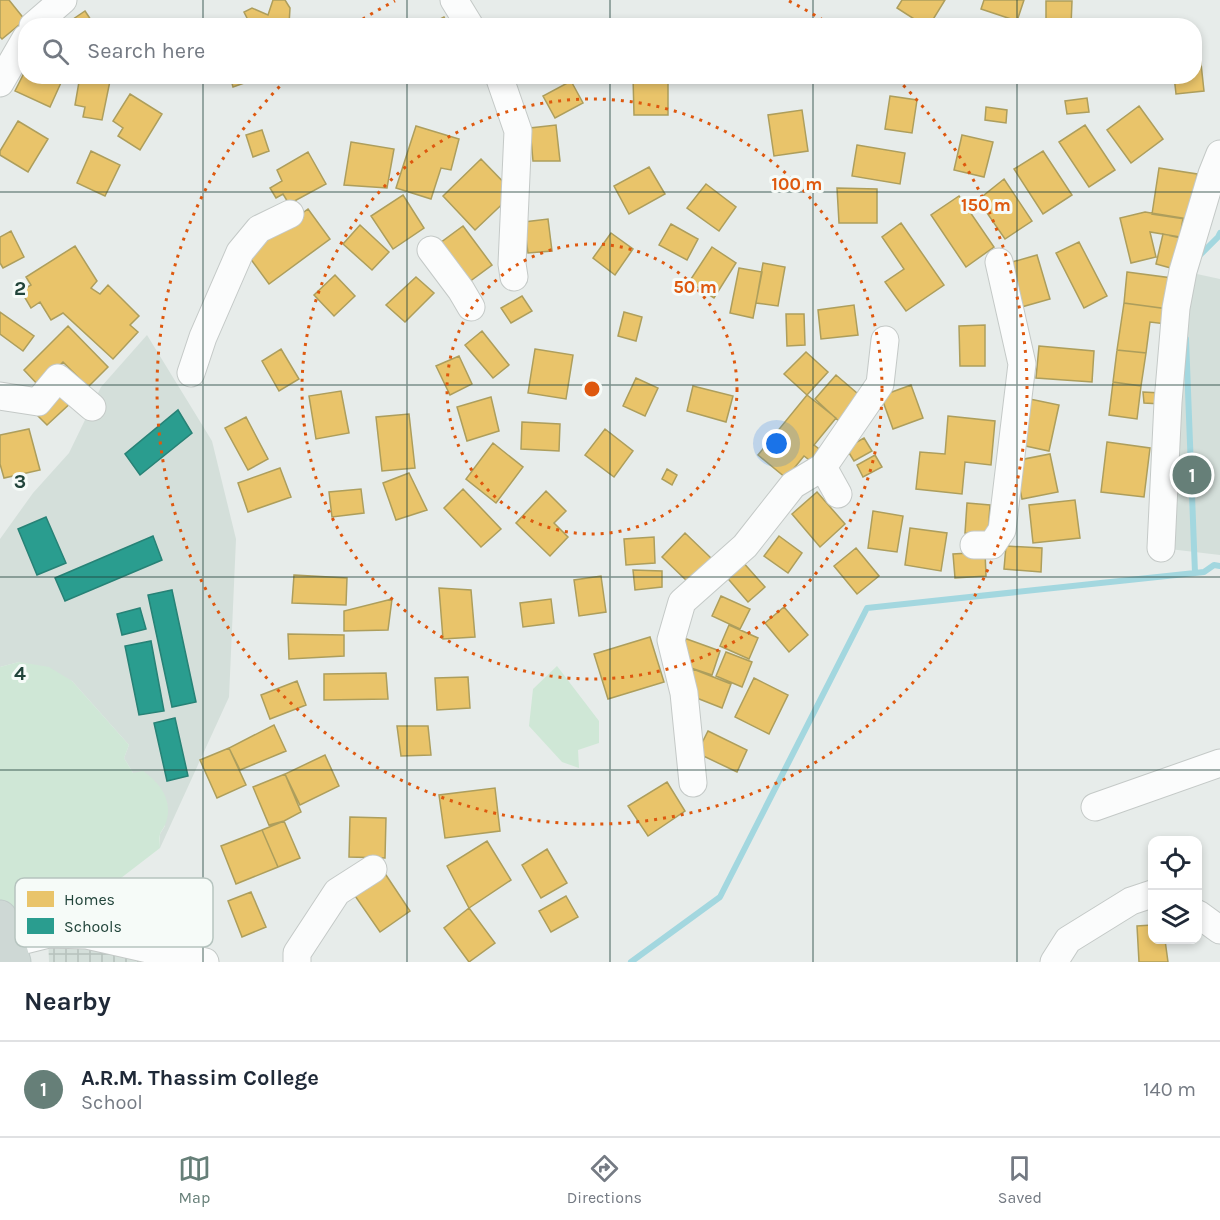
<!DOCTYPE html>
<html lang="en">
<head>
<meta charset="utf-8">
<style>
	:root { --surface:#fff; --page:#f2f2f3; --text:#1f2937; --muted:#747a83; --line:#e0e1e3; --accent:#667f78 }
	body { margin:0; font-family:Karla,sans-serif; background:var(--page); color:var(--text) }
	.controls { position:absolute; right:18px; bottom:18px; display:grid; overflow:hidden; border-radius:12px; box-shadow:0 3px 9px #0003 }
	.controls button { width:54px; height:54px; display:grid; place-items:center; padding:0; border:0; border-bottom:2px solid var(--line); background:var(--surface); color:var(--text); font:30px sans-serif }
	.you { position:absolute; left:777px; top:444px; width:21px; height:21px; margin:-15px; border:4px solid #fff; border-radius:50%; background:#1a73e8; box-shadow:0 0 0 9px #1a73e833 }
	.badge { display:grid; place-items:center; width:39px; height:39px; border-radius:50%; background:var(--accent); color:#fff; font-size:20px; font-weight:700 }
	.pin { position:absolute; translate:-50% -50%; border:3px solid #fff; box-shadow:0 2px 6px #0006 }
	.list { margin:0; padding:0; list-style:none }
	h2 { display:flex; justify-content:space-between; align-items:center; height:78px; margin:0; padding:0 24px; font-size:26px }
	h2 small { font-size:20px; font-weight:400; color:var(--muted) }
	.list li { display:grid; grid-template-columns:39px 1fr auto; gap:18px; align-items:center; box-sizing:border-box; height:96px; padding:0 24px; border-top:2px solid var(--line) }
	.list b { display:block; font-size:22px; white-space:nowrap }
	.list p { margin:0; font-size:20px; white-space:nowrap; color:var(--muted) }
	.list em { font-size:20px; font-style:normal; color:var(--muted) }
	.icon { flex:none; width:33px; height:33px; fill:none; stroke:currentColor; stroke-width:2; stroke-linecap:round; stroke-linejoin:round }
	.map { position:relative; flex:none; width:1220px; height:962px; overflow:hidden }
	.search { position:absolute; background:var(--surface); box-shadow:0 3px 9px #0003; left:18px; right:18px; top:18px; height:66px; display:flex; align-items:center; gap:15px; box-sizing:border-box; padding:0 21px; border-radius:24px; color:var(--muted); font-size:22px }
	.sheet { height:174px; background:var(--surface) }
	nav { display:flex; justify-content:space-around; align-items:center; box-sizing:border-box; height:84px; border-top:2px solid var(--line); background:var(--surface); font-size:16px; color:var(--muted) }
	nav a { display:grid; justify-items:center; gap:3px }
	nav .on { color:var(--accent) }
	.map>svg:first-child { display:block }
	.built { fill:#d4dfda }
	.industrial { fill:url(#industrial-grid) }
	.green { fill:#cfe7d6 }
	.homes { fill:#e9c46a; stroke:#ad9e5c; stroke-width:1.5 }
	.schools { fill:#2a9d8f; stroke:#278276; stroke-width:1.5 }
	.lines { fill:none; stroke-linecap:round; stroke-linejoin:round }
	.stream { stroke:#a3d7df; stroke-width:6 }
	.minor-casing { stroke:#c4c9c7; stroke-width:29 }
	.major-casing { stroke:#c1cbc9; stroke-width:35 }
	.minor { stroke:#fbfcfc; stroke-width:27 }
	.major { stroke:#ced8d5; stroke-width:33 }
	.grid { fill:none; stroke:#21443a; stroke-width:1.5; stroke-opacity:0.55 }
	.ring { fill:none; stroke:#de580e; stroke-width:3; stroke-dasharray:3 6 }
	.key { fill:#f6fbf8; stroke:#b6c4bf; stroke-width:1.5 }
	.key-label { font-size:16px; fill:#21443a }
	.grid-label { font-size:20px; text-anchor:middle; font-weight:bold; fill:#21443a; stroke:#f6fbf8; stroke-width:6; stroke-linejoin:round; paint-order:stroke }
	.centre { fill:#de580e; stroke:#f6fbf8; stroke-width:3 }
	.ring-label { font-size:18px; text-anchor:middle; font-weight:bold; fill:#de580e; stroke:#f6fbf8; stroke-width:6; stroke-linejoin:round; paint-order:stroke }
</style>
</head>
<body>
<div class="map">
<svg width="1220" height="962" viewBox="0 0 1220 962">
	<defs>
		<pattern id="industrial-grid" width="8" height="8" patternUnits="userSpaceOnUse" patternTransform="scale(1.5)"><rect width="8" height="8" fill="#d4dfda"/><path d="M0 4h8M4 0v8" fill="none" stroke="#b6c1bc"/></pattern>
	</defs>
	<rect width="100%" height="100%" fill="#e7ecea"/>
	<path class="built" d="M1183 271 1220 279V555L1161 548Z
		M147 335 212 441 236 539 229 697 160 848V834L165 826 124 758 129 745 89 700 72 681 19 662 0 667V539L33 493 69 453 101 387Z"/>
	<path class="industrial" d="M48 935 133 945 139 962H49Z"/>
	<path class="green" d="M19 662 49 667 72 681 129 745 124 758 133 773 143 771C162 784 174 803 165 825 164 828 161 831 160 834 159 838 160 844 160 848L108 888 87 935H48L0 962V667Z
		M557 666 599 721V743L578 750 579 768 562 762 529 726 533 689Z"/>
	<path class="homes" d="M0 0H9L25 20 2 39 0 37Z
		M273 0H285L290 8 289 25 299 26H251L244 12 252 8 268 15Z
		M902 0H945L929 26H925L897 8Z
		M984 0H1024L1017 21 981 9Z
		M1046 1H1072L1071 26H1046Z
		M85 11 95 26H63Z
		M444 17 449 26H427Z
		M1194 54H1200L1204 91 1176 94 1174 76H1194Z
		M26 69V76H64L50 107 15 91Z
		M80 76H88L110 81 102 120 83 117 85 107 75 105Z
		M230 76H245L247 82 233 87Z
		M668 76V115H634L633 77Z
		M571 81 583 103 555 118 543 96Z
		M130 94 162 114 140 150 118 136 123 128 113 121Z
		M890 96 917 100 912 133 885 129Z
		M1087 98 1089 112 1067 114 1065 101Z
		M1139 106 1163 139 1131 163 1107 130Z
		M986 107 1007 110 1006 123 985 120Z
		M802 110 808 151 774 156 768 115Z
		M18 121 48 139 28 172 0 155V151Z
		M556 125 560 161H533L530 128Z
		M1085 125 1115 170 1089 187 1059 142Z
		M416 126 459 139 451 170 441 168 431 199 396 188Z
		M262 130 269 151 253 157 246 135Z
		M962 135 993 142 984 177 954 170Z
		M351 142 394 149 387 188 344 185Z
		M857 145 905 153 900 184 852 176Z
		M91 151 120 165 105 196 77 183Z
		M1043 151 1072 195 1043 214 1014 169Z
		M308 152 326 184 289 204 283 194 276 198 270 188 282 181 277 170Z
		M481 159 514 193 475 230 443 196Z
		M649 167 665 194 629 214 614 186Z
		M1159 168 1197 174 1191 220 1152 214Z
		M1004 179 1032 221 1005 239 978 200Z
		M706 184 736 207 719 231 687 208Z
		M837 188 877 189V223H839Z
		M403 195 424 228 393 249 371 216Z
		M959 196 994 247 966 267 931 215Z
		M308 209 330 239 269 284 247 254Z
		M1145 212 1183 218 1180 237 1150 232 1156 257 1131 263 1120 218Z
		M548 219 552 251 528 253 524 222Z
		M901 223 944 285 906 311 885 282 904 269 882 237Z
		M671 224 698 239 687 260 659 245Z
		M360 225 389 252 372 270 343 244Z
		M463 226 492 265 465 285 436 246Z
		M11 231 24 257 3 268 0 263V237Z
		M611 233 633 249 615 275 593 258Z
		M1163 234 1185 239 1178 270 1156 264Z
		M1079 242 1107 296 1084 308 1056 253Z
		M75 246 97 281 91 288 100 294 108 285 139 316 130 325 138 332 113 359 63 313 51 320 40 302 31 308 21 291 31 285 26 277Z
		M712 247 736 263 714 298 689 282Z
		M1037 255 1050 299 1018 308 1005 264Z
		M763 263 785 267 778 306 756 303Z
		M739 268 762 272 753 318 730 313Z
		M1127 272 1172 278 1168 309 1124 303Z
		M335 275 355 296 334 316 314 295Z
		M416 277 434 293 405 322 386 305Z
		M522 296 532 311 511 323 501 308Z
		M1124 303 1168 309 1166 324 1150 322 1146 353 1117 350Z
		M854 305 858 335 821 339 818 310Z
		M0 312 34 336 23 351 0 334Z
		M624 312 642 317 636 341 618 336Z
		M786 314H804L805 345 787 346Z
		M985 325V366H960L959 326Z
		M68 326 108 367 88 387 63 362 39 386 24 370Z
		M482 331 509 365 493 378 465 345Z
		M1039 346 1094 351 1092 382 1036 378Z
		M281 349 299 379 279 391 262 361Z
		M535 349 573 355 566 399 528 393Z
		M1117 350 1146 353 1141 386 1113 382Z
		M806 352 828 372 807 395 784 374Z
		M459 356 472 384 450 395 436 366Z
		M836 375 864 399 842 424 815 399Z
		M636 378 658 388 645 416 623 406Z
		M1113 382 1141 386 1137 419 1109 415Z
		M60 384 75 399 47 425 32 410Z
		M911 385 923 418 893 429 881 396Z
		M693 386 733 396 726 422 687 411Z
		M341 391 349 433 316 439 309 396Z
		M1143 392 1161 393V404L1144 403Z
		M807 395 836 418 814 445 822 451 812 462 804 456 786 478 758 455Z
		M491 397 499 431 467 441 457 407Z
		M1025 398 1059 405 1049 451 1016 444Z
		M409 414 415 468 382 471 376 417Z
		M948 416 995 421 991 465 965 462 962 494 916 489 920 452 945 454Z
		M246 417 268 459 248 470 225 428Z
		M522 422 560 424 559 451 521 449Z
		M29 429 40 470 4 478 0 464V435Z
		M605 429 633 451 614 477 585 455Z
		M864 438 872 451 854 461 846 448Z
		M1107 442 1150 448 1144 497 1101 492Z
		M493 443 523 467 496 503 466 479Z
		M1050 454 1058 492 1022 499 1014 461Z
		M875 455 882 467 863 477 857 465Z
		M280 468 291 497 248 512 238 483Z
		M667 469 677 475 672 485 662 479Z
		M409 473 427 510 396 520 383 483Z
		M361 489 364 513 332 517 329 492Z
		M463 489 501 529 481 547 444 508Z
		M546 491 566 511 554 523 568 537 550 556 516 523Z
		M817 492 845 524 820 547 792 514Z
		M1075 500 1080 538 1033 543 1029 505Z
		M967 503 990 505 988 535 965 533Z
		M873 511 903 516 897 552 868 548Z
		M910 528 947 533 941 571 905 565Z
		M685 533 712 559 689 583 662 557Z
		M779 536 802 553 788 573 764 556Z
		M654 537 655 563 626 565 624 539Z
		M1006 546 1042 548 1041 572 1004 569Z
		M856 548 879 576 857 594 834 566Z
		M985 552 986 576 955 578 953 554Z
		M741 560 765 587 748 602 724 574Z
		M633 570 662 571V587L635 590Z
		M294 575 347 578 346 605 292 603Z
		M601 576 606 612 579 616 574 580Z
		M439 588 471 590 475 637 443 639Z
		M721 596 750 609 740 629 712 616Z
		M392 599 388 630 344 631V611Z
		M551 599 554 623 523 627 520 603Z
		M784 607 808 635 789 652 765 623Z
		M729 625 758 638 749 659 720 646Z
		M288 634 344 635V656L289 659Z
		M650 637 664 682 608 699 594 654Z
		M684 638 720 651 712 675 676 663Z
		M726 652 752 662 742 687 716 676Z
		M693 669 731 684 722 708 684 693Z
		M386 673 388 699 324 700V674Z
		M468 677 470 708 437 710 435 678Z
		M754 678 788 695 769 734 735 717Z
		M297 681 306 705 270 719 261 695Z
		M274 725 286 751 240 770 229 748Z
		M397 726H428L431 755 401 756Z
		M708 731 747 750 737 772 697 753Z
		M229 748 246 785 217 798 200 760Z
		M325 755 339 786 300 805 285 774Z
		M285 774 301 812 284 821 269 825 253 787Z
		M667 782 685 811 648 836 628 806Z
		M495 788 500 831 445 838 439 795Z
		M350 817 386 818 385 858 349 857Z
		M284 821 300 858 278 867 262 830Z
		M262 830 278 867 236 884 221 846Z
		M487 841 511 880 469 908 447 866Z
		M547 849 567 883 541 898 522 865Z
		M384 872 410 911 380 932 353 893Z
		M251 892 266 927 242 937 228 901Z
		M566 896 578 917 551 932 539 911Z
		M469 908 495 943 469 962 444 928Z
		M1152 925V940H1165L1168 962H1139L1137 926Z"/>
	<path class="schools" d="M178 410 192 433 140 475 125 454Z
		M46 517 66 563 37 575 18 529Z
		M153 536 162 560 65 601 55 578Z
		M172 590 196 702 172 707 148 595Z
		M140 608 146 629 122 635 117 614Z
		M151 641 164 711 139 715 125 646Z
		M175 718 188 776 167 781 154 723Z"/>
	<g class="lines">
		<path class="stream" d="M1198 257 1218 237 1220 233
			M1195 573 1204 572 1214 565 1220 566
			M631 962 720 897 867 608 1195 573 1186 339"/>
		<defs>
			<path id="minor" d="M454 0 470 26
				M33 26 63 0
				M499 76 518 131 512 264 514 277
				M0 83 26 38
				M431 250 461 290 471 307
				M191 373 203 337 240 252 259 229 290 214
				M0 396 38 402 58 378 92 407
				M838 494 823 467 880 384 885 340
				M974 545H992L1002 530 1022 364 999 262
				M1161 548 1168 402 1176 308 1183 271 1212 174 1220 154
				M693 783 684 693 671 640 682 602 745 546 793 485 823 467
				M1095 807 1220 763
				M1198 914 1220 930
				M9 944 49 934 87 935 205 962
				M297 962V953L337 892 373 869
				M1054 962 1068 940 1131 901 1152 894"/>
			<path id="major" d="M0 917 14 962"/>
		</defs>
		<use href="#minor" class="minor-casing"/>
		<use href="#major" class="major-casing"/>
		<use href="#minor" class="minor"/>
		<use href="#major" class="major"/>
	</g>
	<path class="grid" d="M203 0V26M407 0V26M610 0V26M813 0V26M1017 0V26M203 76V962M407 76V962M610 76V962M813 76V962M1017 76V962M0 192H1220M0 385H1220M0 577H1220M0 770H1220"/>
	<g class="ring">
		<circle cx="592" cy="389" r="145"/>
		<circle cx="592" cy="389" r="290"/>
		<path d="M355 24A435 435 0 0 1 395 1M789 1A435 435 0 0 1 829 24M897 79A435 435 0 1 1 287 79"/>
	</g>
	<rect x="15" y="878" width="198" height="69" rx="9" class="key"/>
	<rect x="27" y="891" width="27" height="16" fill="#e9c46a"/>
	<rect x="27" y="918" width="27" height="16" fill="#2a9d8f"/>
	<g class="key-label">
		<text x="64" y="905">Homes</text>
		<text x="64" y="932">Schools</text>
	</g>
	<g class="grid-label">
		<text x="20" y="295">2</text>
		<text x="20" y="488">3</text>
		<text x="20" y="680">4</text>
	</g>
	<circle cx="592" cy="389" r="9" class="centre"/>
	<g class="ring-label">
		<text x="797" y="190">100 m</text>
		<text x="986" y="211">150 m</text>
		<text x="695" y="293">50 m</text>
	</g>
</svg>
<div class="controls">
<button><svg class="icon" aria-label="locate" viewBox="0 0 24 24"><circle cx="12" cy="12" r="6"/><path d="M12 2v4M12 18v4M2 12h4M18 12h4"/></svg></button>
<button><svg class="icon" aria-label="layers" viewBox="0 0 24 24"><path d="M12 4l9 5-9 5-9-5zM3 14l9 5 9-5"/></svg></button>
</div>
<div class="you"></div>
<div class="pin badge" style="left:1192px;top:475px">1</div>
<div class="search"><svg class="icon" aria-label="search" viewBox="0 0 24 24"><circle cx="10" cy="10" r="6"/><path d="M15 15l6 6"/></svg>Search here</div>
</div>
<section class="sheet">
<h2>Nearby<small></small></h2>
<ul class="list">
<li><span class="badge">1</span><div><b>A.R.M. Thassim College</b><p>School</p></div><em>140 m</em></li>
</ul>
</section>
<nav>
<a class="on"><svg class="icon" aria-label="map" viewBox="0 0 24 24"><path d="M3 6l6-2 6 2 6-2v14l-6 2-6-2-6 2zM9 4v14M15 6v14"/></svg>Map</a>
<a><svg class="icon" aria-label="directions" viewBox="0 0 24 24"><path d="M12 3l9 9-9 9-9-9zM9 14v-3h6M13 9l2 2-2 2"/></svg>Directions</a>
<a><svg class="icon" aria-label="saved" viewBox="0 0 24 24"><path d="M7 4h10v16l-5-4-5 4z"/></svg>Saved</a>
</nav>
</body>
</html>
